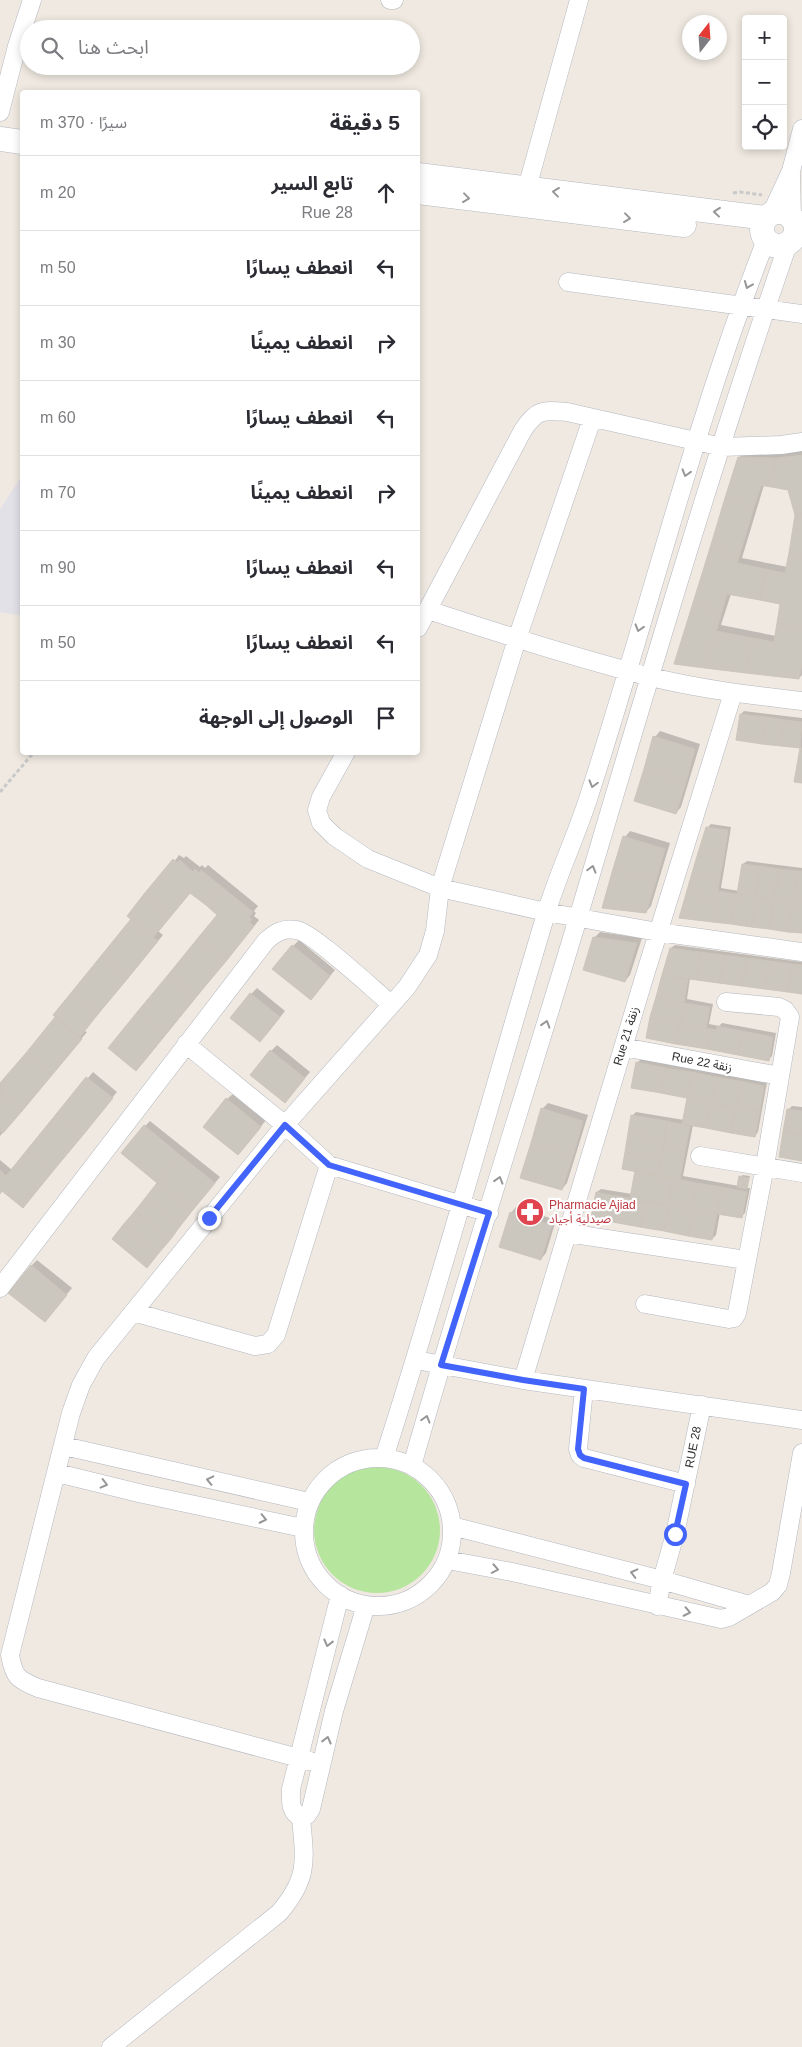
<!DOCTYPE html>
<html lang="ar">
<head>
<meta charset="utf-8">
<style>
	:root { --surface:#fff; --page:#f7f7f7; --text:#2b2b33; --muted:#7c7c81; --line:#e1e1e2 }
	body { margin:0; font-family:Arial,"Noto Sans Arabic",sans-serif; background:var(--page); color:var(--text); direction:rtl }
	.controls { position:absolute; right:15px; top:15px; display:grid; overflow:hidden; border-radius:5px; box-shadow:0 2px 8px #0003 }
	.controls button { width:45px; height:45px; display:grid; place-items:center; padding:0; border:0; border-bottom:1px solid var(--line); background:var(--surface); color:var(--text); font:25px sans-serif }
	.compass { position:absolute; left:682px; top:15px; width:45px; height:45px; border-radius:50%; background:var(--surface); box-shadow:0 2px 8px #0003; rotate:17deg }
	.stop { position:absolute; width:15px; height:15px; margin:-11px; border:4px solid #4264fb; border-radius:50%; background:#fff }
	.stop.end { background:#4264fb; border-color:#fff; box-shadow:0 1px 5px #0008 }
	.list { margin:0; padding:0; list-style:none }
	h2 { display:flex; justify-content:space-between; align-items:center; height:65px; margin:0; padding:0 20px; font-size:21px }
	h2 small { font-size:16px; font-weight:400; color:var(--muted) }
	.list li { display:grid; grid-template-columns:32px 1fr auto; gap:15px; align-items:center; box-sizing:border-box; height:75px; padding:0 20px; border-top:1px solid var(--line) }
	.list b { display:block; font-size:19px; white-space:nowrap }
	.list p { margin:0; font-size:16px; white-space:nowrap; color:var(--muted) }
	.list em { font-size:16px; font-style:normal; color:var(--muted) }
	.icon { flex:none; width:28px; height:28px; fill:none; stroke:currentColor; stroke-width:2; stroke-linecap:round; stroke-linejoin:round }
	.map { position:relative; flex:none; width:802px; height:2047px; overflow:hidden; direction:ltr }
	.search { position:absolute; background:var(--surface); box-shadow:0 2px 8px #0003; left:20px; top:20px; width:400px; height:55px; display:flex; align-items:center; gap:12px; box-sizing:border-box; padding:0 18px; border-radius:28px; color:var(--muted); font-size:19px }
	.panel { position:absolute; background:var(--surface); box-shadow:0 2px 8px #0003; left:20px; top:90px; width:400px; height:665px; border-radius:5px; direction:rtl }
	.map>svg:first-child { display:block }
	.industrial { fill:#e3e1e8 }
	.green { fill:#b6e59e }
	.shadow { fill:#0003; fill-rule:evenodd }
	.building { fill:#cbc7bf; stroke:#cbc5ba }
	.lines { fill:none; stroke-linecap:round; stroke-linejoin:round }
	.street-casing { stroke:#b4b7c1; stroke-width:19 }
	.secondary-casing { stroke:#b4b7c1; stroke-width:25 }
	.path { stroke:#c9c9c9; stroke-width:3; stroke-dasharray:4 2.5; stroke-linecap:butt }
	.street { stroke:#fff; stroke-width:18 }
	.secondary { stroke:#fff; stroke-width:24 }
	.oneway { stroke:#969696 }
	.route { stroke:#4264fb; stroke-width:6 }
	.labels { text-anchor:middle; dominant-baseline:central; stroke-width:4.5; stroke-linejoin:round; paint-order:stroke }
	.street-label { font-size:12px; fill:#2e2e2e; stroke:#fff }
	.health-label { font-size:12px; fill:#be3a42; stroke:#fff; text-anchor:start }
</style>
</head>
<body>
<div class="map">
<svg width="802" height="2047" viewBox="0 0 802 2047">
	<rect width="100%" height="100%" fill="#efe9e1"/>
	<path class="industrial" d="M22 476V616L0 612V509Z"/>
	<path class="green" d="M314 1530a63 63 0 1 1 126 0a63 63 0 1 1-126 0Z"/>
	<path class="shadow" d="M802 450V675L799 678 676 663 739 458 744 452ZM764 485 789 489 796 515 788 567 742 558ZM731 594 781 603 776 636 721 625Z
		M744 711 802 718V782L796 781 801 747 738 739 741 714Z
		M660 731 700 744 681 807 676 813 655 737Z
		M711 824 731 827 721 888 739 891 743 864 747 861 802 868V932L681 917 707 828Z
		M630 831 670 843 651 906 646 912 625 837Z
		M179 855 184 858 186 856 200 867 202 865 205 868 208 865 258 906 254 911 256 913 254 916 259 920 142 1064 219 914 191 892 158 931 163 935 84 1031 87 1032 0 1136V1085L57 1017 133 919Z
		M600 932 642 938 630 975 625 981 594 938Z
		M299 940 335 970 316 993 293 946Z
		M675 945 802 962V993L690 978 687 999 713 1004 709 1024 719 1026 722 1023 776 1033 772 1056 769 1059 651 1018 671 948Z
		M257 988 285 1011 266 1035 251 994Z
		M277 1045 310 1072 290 1096 271 1051Z
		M641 1059 767 1082 758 1132 755 1136 693 1125 683 1176 739 1186 742 1175 750 1176 746 1188H750L745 1213 741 1217 720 1213 716 1235 712 1239 592 1217 597 1192 601 1189 632 1194 636 1170 633 1115 636 1112 684 1120 688 1097 637 1063Z
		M93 1072 117 1092 23 1206 3 1190 0 1193V1160L12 1170Z
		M233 1094 266 1120 244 1148 227 1099Z
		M548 1103 588 1115 567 1183 562 1189 542 1109Z
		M792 1106 802 1107V1159L789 1109Z
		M150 1121 220 1177 196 1206 159 1183 145 1126Z
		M516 1207 556 1220 546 1253 541 1259 511 1213Z
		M37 1260 72 1288 50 1315 31 1266Z"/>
	<path class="building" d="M802 455V513L795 515 788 490 766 486 775 468 776 458Z
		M738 457 776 458 775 468 766 486H761L754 507 725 498Z
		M725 498 754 507 739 557 710 548Z
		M802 513V555L789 553 795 515Z
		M710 548 739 557 737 563 765 569 760 600 727 594 722 612 693 603Z
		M789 553 802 555V627L777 623 780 604 760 600 765 569 785 573Z
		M693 603 722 612 705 668 674 664Z
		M777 623 802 627V664L799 679 746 673 753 638 774 642Z
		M716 631 753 638 746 673 705 668Z
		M740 714 767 717 762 744 736 740Z
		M767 717 785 720 781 746 762 744Z
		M785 720 802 722 800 748 781 746Z
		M653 736 695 749 686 782 644 769Z
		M800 748 802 749V783L794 782Z
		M644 769 686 782 676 814 634 801Z
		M706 827 728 830 724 857 698 853Z
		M623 836 665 849 656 881 613 869Z
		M698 853 724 857 720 877 692 873Z
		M173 859 177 863 180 860 193 872 195 869 199 873 201 870 221 886 206 905 190 893 171 916 144 894Z
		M742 864 761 866 756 896 737 894Z
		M761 866 779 869 774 899 756 896Z
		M613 869 656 881 646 913 602 908Z
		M779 869 799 871 793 901 774 899Z
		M799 871H802V902L793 901Z
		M692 873 720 877 717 899 686 894Z
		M221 886 253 912 249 917 252 920 249 922 254 926 227 960 198 938 217 915 206 905Z
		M718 891 737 894 731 924 713 922Z
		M144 894 171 916 153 938 127 916Z
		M686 894 717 899 713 922 679 918Z
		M737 894 756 896 751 927 731 924Z
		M756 896 774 899 769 929 751 927Z
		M774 899 793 901 788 932 769 929Z
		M793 901 802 902V933L788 932Z
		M131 919 158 941 128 978 101 956Z
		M593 937 637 943 625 982 583 970Z
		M198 938 227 960 196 997 168 975Z
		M292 945 330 976 311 1000 272 969Z
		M670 948 700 952 697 980 662 975Z
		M700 952 724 955 719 983 697 980Z
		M724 955 747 958 742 986 719 983Z
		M101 956 128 978 98 1014 71 993Z
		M747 958 770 961 765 989 742 986Z
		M770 961 793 964 788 992 765 989Z
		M793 964 802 965V994L788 992Z
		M168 975 196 997 166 1034 138 1011Z
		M662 975 688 979 684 1003 656 997Z
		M71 993 98 1014 80 1037 53 1015Z
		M250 993 280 1017 260 1042 230 1018Z
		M656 997 684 1003 680 1023 650 1017Z
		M684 1003 710 1007 706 1028 680 1023Z
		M138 1011 166 1034 136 1071 108 1048Z
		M55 1017 82 1039 52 1075 26 1053Z
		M650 1017 680 1023 676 1044 646 1038Z
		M680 1023 711 1029 707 1049 676 1044Z
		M717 1026 742 1031 738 1055 707 1049 711 1029 717 1030Z
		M742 1031 773 1037 769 1061 738 1055Z
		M270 1050 305 1078 285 1103 250 1075Z
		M26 1053 52 1075 22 1111 0 1093V1083Z
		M636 1062 666 1068 661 1093 631 1088Z
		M666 1068 692 1072 687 1098 661 1093Z
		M692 1072 716 1077 711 1103 687 1098Z
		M86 1077 113 1098 83 1135 57 1113Z
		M716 1077 740 1081 736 1107 711 1103Z
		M740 1081 764 1086 760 1111 736 1107Z
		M0 1093 22 1111 3 1133 0 1131Z
		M226 1098 261 1127 238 1155 203 1127Z
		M687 1098 711 1103 706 1128 682 1124Z
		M711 1103 736 1107 731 1133 706 1128Z
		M736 1107 760 1111 755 1137 731 1133Z
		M541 1108 583 1121 573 1156 531 1143Z
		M787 1109 802 1111V1135L783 1132Z
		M57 1113 83 1135 53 1171 27 1150Z
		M631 1115 667 1121 664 1139 628 1133Z
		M667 1121 690 1126 685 1152 663 1148Z
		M144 1125 180 1155 157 1183 121 1153Z
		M783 1132 802 1135V1161L779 1157Z
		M628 1133 664 1139 661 1159 625 1152Z
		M531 1143 573 1156 562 1190 520 1178Z
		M663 1148 685 1152 680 1180 658 1176Z
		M27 1150 53 1171 23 1208 2 1191 0 1194V1170L6 1176Z
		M625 1152 661 1159 658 1176 622 1169Z
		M180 1155 215 1183 192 1211 157 1183Z
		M635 1171 673 1178 669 1205 630 1198Z
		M739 1176 749 1178 747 1189 737 1187Z
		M673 1178 697 1183 693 1209 669 1205Z
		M157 1183 192 1211 181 1225 146 1197Z
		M697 1183 722 1187 717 1214 693 1209Z
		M722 1187 747 1192 742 1218 717 1214Z
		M596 1192 611 1195 607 1221 591 1218Z
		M611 1195 645 1201 640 1227 607 1221Z
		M146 1197 181 1225 170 1240 135 1211Z
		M645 1201 669 1205 664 1231 640 1227Z
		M669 1205 693 1209 688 1236 664 1231Z
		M693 1209 717 1214 712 1240 688 1236Z
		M135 1211 170 1240 158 1254 123 1225Z
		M510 1212 552 1225 541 1260 499 1247Z
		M123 1225 158 1254 147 1268 112 1239Z
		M31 1265 67 1295 45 1322 8 1293Z"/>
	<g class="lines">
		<defs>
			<path id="street" d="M390 0H394
				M0 112 17 46 32 0
				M791 174 792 217
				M527 188 579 0
				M771 214 791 171 802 129
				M568 282 802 314
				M428 610C501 634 573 657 647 676 698 689 750 695 802 701
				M418 628 523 430C537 409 543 410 567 412L722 447 781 445 802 442
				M346 752 321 797 317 810 321 823 334 836 368 859 440 888 546 912 658 932 802 952
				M186 1044 285 1125 329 1165 489 1213
				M623 1047 780 1076
				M700 1156 802 1173
				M567 1233 746 1260
				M0 1288 266 941C276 932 283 928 297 930 313 933 375 991 391 1004
				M645 1304 729 1319 734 1318 737 1313 765 1166 790 1017 785 1010 779 1007 726 1002
				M133 1312 255 1346 268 1344 276 1335 329 1165
				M416 1360 523 1380 802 1420
				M523 1380 644 978 733 693
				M584 1389 578 1449 580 1455 584 1458 686 1484
				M64 1446 309 1502
				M304 1532a74 74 0 1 1 148 0a74 74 0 1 1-148 0Z
				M384 1458C442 1278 491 1097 545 917 557 876 576 837 589 796 649 611 695 421 766 240
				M412 1466C464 1282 523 1101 578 918 645 693 711 466 788 244
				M57 1473 143 1494 303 1528
				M452 1526 662 1580 749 1605
				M447 1560 512 1572 721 1619 729 1617 772 1592 778 1585 781 1573 802 1453
				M657 1606 662 1580 675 1534 702 1405
				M321 1764 38 1688C17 1679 14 1677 10 1655L71 1413 81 1385 96 1358 285 1125 407 987 428 955 435 931 440 888 517 639 592 419
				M301 1818C289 1811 291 1801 291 1789L340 1595
				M301 1818 307 1815 311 1809 334 1711 366 1605
				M111 2047 279 1913C309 1878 305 1861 301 1818"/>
			<path id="secondary" d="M0 139 22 142
				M418 175 766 218
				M418 192 684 225
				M762 229a17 17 0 1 1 34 0a17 17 0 1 1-34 0Z"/>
		</defs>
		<use href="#street" class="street-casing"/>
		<use href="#secondary" class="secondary-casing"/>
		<path class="path" d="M733 193 740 192 762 195
			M0 792 34 752"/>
		<use href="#street" class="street"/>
		<use href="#secondary" class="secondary"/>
	</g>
	<defs><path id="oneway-chevron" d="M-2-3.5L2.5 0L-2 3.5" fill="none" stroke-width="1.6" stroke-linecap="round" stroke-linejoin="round" transform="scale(1.25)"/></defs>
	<g class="oneway">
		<use href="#oneway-chevron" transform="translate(556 192) rotate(-173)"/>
		<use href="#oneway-chevron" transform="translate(466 198) rotate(7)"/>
		<use href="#oneway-chevron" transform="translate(717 212) rotate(-174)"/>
		<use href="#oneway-chevron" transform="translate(627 218) rotate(7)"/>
		<use href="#oneway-chevron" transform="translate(748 285) rotate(112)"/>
		<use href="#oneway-chevron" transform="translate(686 473) rotate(107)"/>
		<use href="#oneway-chevron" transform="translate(639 628) rotate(107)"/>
		<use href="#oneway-chevron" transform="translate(593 784) rotate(106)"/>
		<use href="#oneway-chevron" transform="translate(592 869) rotate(-74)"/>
		<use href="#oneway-chevron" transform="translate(546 1024) rotate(-73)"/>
		<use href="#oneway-chevron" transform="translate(499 1180) rotate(-73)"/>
		<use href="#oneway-chevron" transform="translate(426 1419) rotate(-74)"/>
		<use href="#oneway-chevron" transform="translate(210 1480) rotate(-167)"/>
		<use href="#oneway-chevron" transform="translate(104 1484) rotate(14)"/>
		<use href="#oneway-chevron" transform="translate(263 1519) rotate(12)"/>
		<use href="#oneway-chevron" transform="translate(495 1569) rotate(11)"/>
		<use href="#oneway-chevron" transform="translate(634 1573) rotate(-166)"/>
		<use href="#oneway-chevron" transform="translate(687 1612) rotate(12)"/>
		<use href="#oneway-chevron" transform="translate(328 1643) rotate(104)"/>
		<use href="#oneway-chevron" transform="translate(327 1740) rotate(-76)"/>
	</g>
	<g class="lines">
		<path class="route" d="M209 1218 285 1125 329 1165 489 1213 441 1365 523 1380 584 1389 578 1449 580 1455 584 1458 686 1484 675 1534"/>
	</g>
	<defs>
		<symbol id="pharmacy-disc" viewBox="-11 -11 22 22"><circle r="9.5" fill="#e0444e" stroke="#fff"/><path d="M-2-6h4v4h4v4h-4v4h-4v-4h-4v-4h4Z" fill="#fff"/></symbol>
	</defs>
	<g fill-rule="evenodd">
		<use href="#pharmacy-disc" x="514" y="1196" width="32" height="32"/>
	</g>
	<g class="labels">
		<g class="street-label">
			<text transform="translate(626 1036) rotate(-73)">Rue 21 زنقة</text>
			<text transform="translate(702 1062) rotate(11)">Rue 22 زنقة</text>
			<text transform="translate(693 1447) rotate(-79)">RUE 28</text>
		</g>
		<g class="health-label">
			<text x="549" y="1205">Pharmacie Ajiad<tspan x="549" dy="14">صيدلية أجياد</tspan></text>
		</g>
	</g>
</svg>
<div class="controls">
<button>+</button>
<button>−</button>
<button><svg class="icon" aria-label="locate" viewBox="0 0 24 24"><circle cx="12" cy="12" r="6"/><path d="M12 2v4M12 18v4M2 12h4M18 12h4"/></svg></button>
</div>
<svg class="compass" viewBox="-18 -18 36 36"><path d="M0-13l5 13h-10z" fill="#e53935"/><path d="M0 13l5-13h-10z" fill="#7c7c81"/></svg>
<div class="stop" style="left:675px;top:1534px"></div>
<div class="stop end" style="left:209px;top:1218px"></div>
<div class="search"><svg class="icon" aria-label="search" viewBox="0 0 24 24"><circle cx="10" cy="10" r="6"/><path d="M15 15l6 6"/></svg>ابحث هنا</div>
<section class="panel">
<h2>5 دقيقة<small>سيرًا · 370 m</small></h2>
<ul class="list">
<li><svg class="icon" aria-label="ahead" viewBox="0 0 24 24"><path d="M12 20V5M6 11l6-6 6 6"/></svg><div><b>تابع السير</b><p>Rue 28</p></div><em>20 m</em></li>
<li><svg class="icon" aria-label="left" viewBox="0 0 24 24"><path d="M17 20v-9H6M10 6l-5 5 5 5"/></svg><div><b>انعطف يسارًا</b></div><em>50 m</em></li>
<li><svg class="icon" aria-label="right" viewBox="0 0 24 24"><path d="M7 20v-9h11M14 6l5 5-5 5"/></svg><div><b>انعطف يمينًا</b></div><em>30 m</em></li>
<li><svg class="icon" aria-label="left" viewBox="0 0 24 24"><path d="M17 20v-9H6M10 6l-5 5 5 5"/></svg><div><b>انعطف يسارًا</b></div><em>60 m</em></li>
<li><svg class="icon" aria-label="right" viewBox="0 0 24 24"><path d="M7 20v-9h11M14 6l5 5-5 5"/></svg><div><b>انعطف يمينًا</b></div><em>70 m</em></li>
<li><svg class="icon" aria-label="left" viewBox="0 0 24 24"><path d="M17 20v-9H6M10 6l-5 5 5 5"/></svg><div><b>انعطف يسارًا</b></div><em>90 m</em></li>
<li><svg class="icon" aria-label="left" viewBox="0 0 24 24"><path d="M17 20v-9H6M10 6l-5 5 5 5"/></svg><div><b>انعطف يسارًا</b></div><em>50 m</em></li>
<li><svg class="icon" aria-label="arrive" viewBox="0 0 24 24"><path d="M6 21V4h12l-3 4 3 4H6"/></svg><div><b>الوصول إلى الوجهة</b></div></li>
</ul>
</section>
</div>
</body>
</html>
